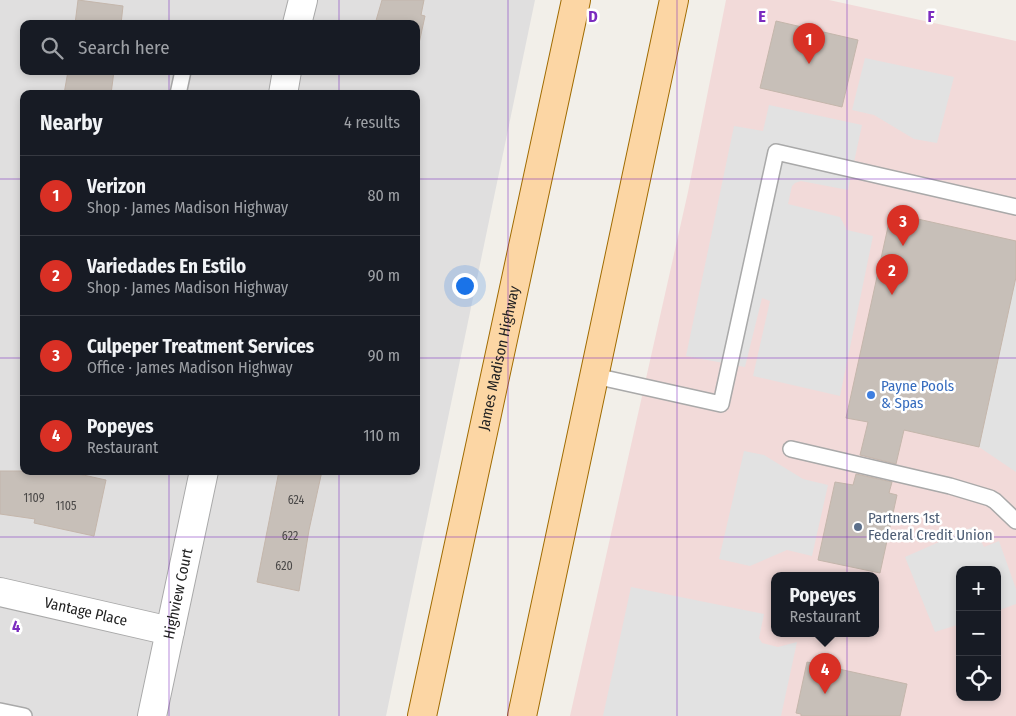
<!DOCTYPE html>
<html lang="en">
<head>
<meta charset="utf-8">
<style>
	:root { --surface:#171b24; --page:#20242c; --text:#f1f3f6; --muted:#9ea1a6; --line:#363941; --accent:#d93025 }
	body { margin:0; font-family:"Fira Sans Condensed",sans-serif; background:var(--page); color:var(--text) }
	.controls { position:absolute; right:15px; bottom:15px; display:grid; overflow:hidden; border-radius:10px; box-shadow:0 2px 8px #0003 }
	.controls button { width:45px; height:45px; display:grid; place-items:center; padding:0; border:0; border-bottom:1px solid var(--line); background:var(--surface); color:var(--text); font:25px sans-serif }
	.you { position:absolute; left:464px; top:285px; width:18px; height:18px; margin:-12px; border:4px solid #fff; border-radius:50%; background:#1a73e8; box-shadow:0 0 0 8px #1a73e833 }
	.badge { display:grid; place-items:center; width:32px; height:32px; border-radius:50%; background:var(--accent); color:#fff; font-size:16px; font-weight:700 }
	.pin { position:absolute; translate:-50% -41px; filter:drop-shadow(0 1px 2px #0008) }
	.pin::after { content:''; position:absolute; top:26px; width:18px; height:15px; background:inherit; clip-path:polygon(0 0,100% 0,50% 100%) }
	.popup { position:absolute; left:771px; top:572px; width:108px; height:65px; box-sizing:border-box; display:grid; place-content:center; border-radius:10px; background:var(--surface); filter:drop-shadow(0 1px 4px #0005); font-size:16px; white-space:nowrap; color:var(--muted) }
	.popup b { font-size:19px; color:var(--text) }
	.popup::after { content:''; position:absolute; left:50%; top:100%; margin-left:-10px; border:10px solid transparent; border-top-color:var(--surface) }
	.list { margin:0; padding:0; list-style:none }
	h2 { display:flex; justify-content:space-between; align-items:center; height:65px; margin:0; padding:0 20px; font-size:21px }
	h2 small { font-size:16px; font-weight:400; color:var(--muted) }
	.list li { display:grid; grid-template-columns:32px 1fr auto; gap:15px; align-items:center; box-sizing:border-box; height:80px; padding:0 20px; border-top:1px solid var(--line) }
	.list b { display:block; font-size:19px; white-space:nowrap }
	.list p { margin:0; font-size:16px; white-space:nowrap; color:var(--muted) }
	.list em { font-size:16px; font-style:normal; color:var(--muted) }
	.icon { flex:none; width:28px; height:28px; fill:none; stroke:currentColor; stroke-width:2; stroke-linecap:round; stroke-linejoin:round }
	.map { position:relative; flex:none; width:1016px; height:716px; overflow:hidden }
	.search { position:absolute; background:var(--surface); box-shadow:0 2px 8px #0003; left:20px; top:20px; width:400px; height:55px; display:flex; align-items:center; gap:12px; box-sizing:border-box; padding:0 18px; border-radius:10px; color:var(--muted); font-size:19px }
	.panel { position:absolute; background:var(--surface); box-shadow:0 2px 8px #0003; left:20px; top:90px; width:400px; height:385px; border-radius:10px }
	.map>svg:first-child { display:block }
	.residential { fill:#e0dfdf; fill-rule:evenodd }
	.commercial { fill:#f2dad9; fill-rule:evenodd }
	.parking { fill:#e2e2e2 }
	.building { fill:#c7bfb8; stroke:#c4b6ab }
	.lines { fill:none; stroke-linecap:round; stroke-linejoin:round }
	.service-casing { stroke:#a9a9a9; stroke-width:18 }
	.minor-casing { stroke:#a9a9a9; stroke-width:30 }
	.primary-casing { stroke:#a06b00; stroke-width:30 }
	.service { stroke:#fff; stroke-width:15 }
	.minor { stroke:#fff; stroke-width:28 }
	.primary { stroke:#fcd6a4; stroke-width:28 }
	.grid { fill:none; stroke:#7b2cbf; stroke-width:1; stroke-opacity:0.55 }
	.shop-dot { fill:#3f7fe0; stroke:#fff; stroke-width:2 }
	.service-dot { fill:#5c6f8a; stroke:#fff; stroke-width:2 }
	.labels { text-anchor:middle; dominant-baseline:central; stroke-width:5; stroke-linejoin:round; paint-order:stroke }
	.number-label { font-size:12px; fill:#4b4948 }
	.street-label { font-size:15px; fill:#222; stroke:#fff }
	.shop-label { font-size:15px; fill:#366cbe; stroke:#fff; text-anchor:start }
	.service-label { font-size:15px; fill:#4e5e75; stroke:#fff; text-anchor:start }
	.grid-label { font-size:16px; text-anchor:middle; font-weight:bold; fill:#7b2cbf; stroke:#fff; stroke-width:5; stroke-linejoin:round; paint-order:stroke }
</style>
</head>
<body>
<div class="map">
<svg width="1016" height="716" viewBox="0 0 1016 716">
	<rect width="100%" height="100%" fill="#f2efe9"/>
	<path class="residential" d="M0 0H535L386 716H0ZM24 24H416V71H24ZM24 94H416V471H24Z"/>
	<path class="commercial" d="M726 0H829L1016 41V716H570L688 192ZM960 570H997V697H960ZM775 575H875V633H775Z"/>
	<path class="parking" d="M865 58 954 77 937 143 914 139 874 115 852 110Z
		M769 105 862 125 848 190 801 181 795 183 792 186 788 204 840 217 847 230 873 236 840 396 753 376 770 301 762 298 745 367 686 356 734 126 763 131Z
		M1016 277V472L979 447Z
		M744 451 764 455 803 479 828 485 812 556 787 550 750 566 719 559Z
		M973 527 984 547 999 541 1016 589V604L997 611V570H960V624L935 632 905 557Z
		M631 587 764 614 759 638 762 643 778 647 797 642 781 716H603Z"/>
	<path class="building" d="M78 0 123 6 121 24H75Z
		M382 0H424L421 15 425 16 418 48 416 47V24H375Z
		M776 21 858 40 842 107 760 88Z
		M68 71H114L111 94H64Z
		M891 213 1016 241V277L979 447 904 430 896 464 860 455 868 422 846 418Z
		M0 471H65L106 480 94 536 34 523 35 519 0 514Z
		M279 471H322L309 530 299 591 257 582Z
		M856 474 892 482 889 493 897 495 880 573 818 560 835 482 853 485Z
		M807 662 907 684 900 716H801V714L796 713Z"/>
	<g class="lines">
		<defs>
			<path id="service" d="M178 94 183 71
				M595 376 721 404 776 152 1016 207
				M791 449 950 486 990 498 995 501 1016 521
				M0 711 24 716"/>
			<g id="minor">
				<path d="M297 24 303 0"/>
				<path d="M283 94 287 71"/>
				<path id="s1" d="M0 592 170 631"/>
				<path id="s2" d="M152 716 204 471"/>
			</g>
			<g id="primary">
				<path id="s3" d="M422 716 576 0"/>
				<path d="M522 716 674 0"/>
			</g>
		</defs>
		<use href="#service" class="service-casing"/>
		<use href="#minor" class="minor-casing"/>
		<use href="#primary" class="primary-casing"/>
		<use href="#service" class="service"/>
		<use href="#minor" class="minor"/>
		<use href="#primary" class="primary"/>
	</g>
	<path class="grid" d="M169 0V24M339 0V24M508 0V716M677 0V716M847 0V716M169 71V94M339 71V94M0 179H24M416 179H1016M0 358H24M416 358H1016M169 471V716M339 471V716M0 537H1016"/>
	<circle class="shop-dot" cx="871" cy="395" r="5"/>
	<circle class="service-dot" cx="858" cy="527" r="5"/>
	<g class="labels">
		<g class="number-label">
			<text x="34" y="498">1109</text>
			<text x="296" y="500">624</text>
			<text x="66" y="506">1105</text>
			<text x="290" y="536">622</text>
			<text x="284" y="566">620</text>
		</g>
		<g class="street-label">
			<text stroke="none"><textPath href="#s3" startOffset="366">James Madison Highway</textPath></text>
			<text stroke="none"><textPath href="#s2" startOffset="125">Highview Court</textPath></text>
			<text stroke="none"><textPath href="#s1" startOffset="88">Vantage Place</textPath></text>
		</g>
		<g class="shop-label">
			<text x="881" y="386">Payne Pools<tspan x="881" dy="17">&amp; Spas</tspan></text>
		</g>
		<g class="service-label">
			<text x="868" y="518">Partners 1st<tspan x="868" dy="17">Federal Credit Union</tspan></text>
		</g>
	</g>
	<g class="grid-label">
		<text x="593" y="22">D</text>
		<text x="762" y="22">E</text>
		<text x="931" y="22">F</text>
		<text x="16" y="632">4</text>
	</g>
</svg>
<div class="controls">
<button>+</button>
<button>−</button>
<button><svg class="icon" aria-label="locate" viewBox="0 0 24 24"><circle cx="12" cy="12" r="6"/><path d="M12 2v4M12 18v4M2 12h4M18 12h4"/></svg></button>
</div>
<div class="you"></div>
<div class="pin badge" style="left:809px;top:64px">1</div>
<div class="pin badge" style="left:892px;top:295px">2</div>
<div class="pin badge" style="left:903px;top:246px">3</div>
<div class="pin badge" style="left:825px;top:694px">4</div>
<div class="popup"><b>Popeyes</b>Restaurant</div>
<div class="search"><svg class="icon" aria-label="search" viewBox="0 0 24 24"><circle cx="10" cy="10" r="6"/><path d="M15 15l6 6"/></svg>Search here</div>
<section class="panel">
<h2>Nearby<small>4 results</small></h2>
<ul class="list">
<li><span class="badge">1</span><div><b>Verizon</b><p>Shop · James Madison Highway</p></div><em>80 m</em></li>
<li><span class="badge">2</span><div><b>Variedades En Estilo</b><p>Shop · James Madison Highway</p></div><em>90 m</em></li>
<li><span class="badge">3</span><div><b>Culpeper Treatment Services</b><p>Office · James Madison Highway</p></div><em>90 m</em></li>
<li><span class="badge">4</span><div><b>Popeyes</b><p>Restaurant</p></div><em>110 m</em></li>
</ul>
</section>
</div>
</body>
</html>
